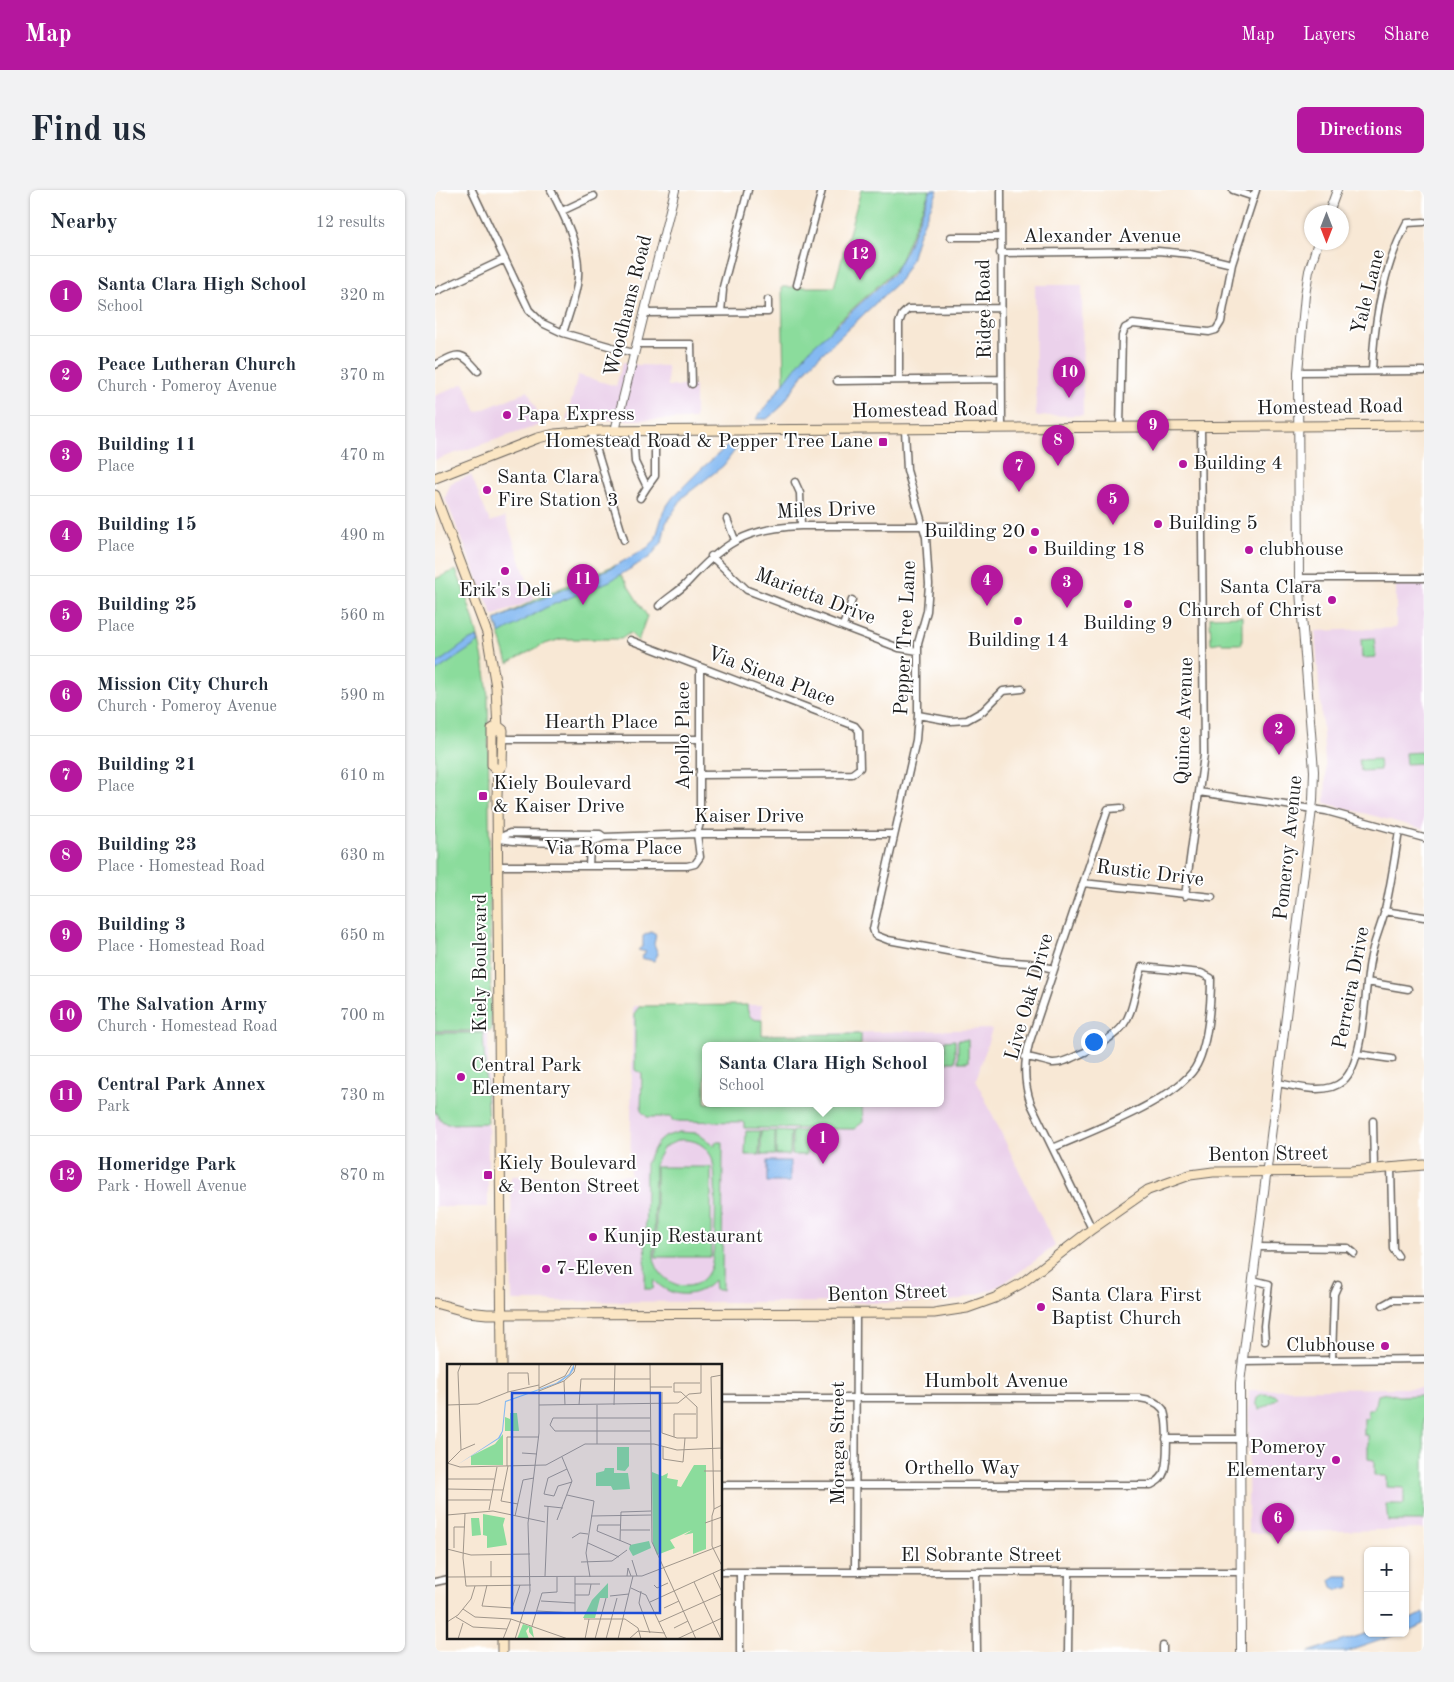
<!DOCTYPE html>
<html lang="en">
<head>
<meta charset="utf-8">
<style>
	:root { --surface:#fff; --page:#f2f2f3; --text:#1f2937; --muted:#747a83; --line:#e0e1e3; --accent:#b5179e }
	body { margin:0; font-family:"Old Standard TT",serif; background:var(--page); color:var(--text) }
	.controls { position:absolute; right:15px; bottom:15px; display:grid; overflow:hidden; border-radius:8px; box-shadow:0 1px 4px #0004 }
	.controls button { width:45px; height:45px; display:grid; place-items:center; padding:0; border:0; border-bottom:1px solid var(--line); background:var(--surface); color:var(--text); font:25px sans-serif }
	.compass { position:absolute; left:869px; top:15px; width:45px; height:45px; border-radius:50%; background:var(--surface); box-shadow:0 1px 4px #0004; rotate:180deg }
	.you { position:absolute; left:658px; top:851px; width:18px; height:18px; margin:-12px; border:4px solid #fff; border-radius:50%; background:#1a73e8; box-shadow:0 0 0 8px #1a73e833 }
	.badge { display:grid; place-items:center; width:32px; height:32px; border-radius:50%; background:var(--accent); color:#fff; font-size:16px; font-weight:700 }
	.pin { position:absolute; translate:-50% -41px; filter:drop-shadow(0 1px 2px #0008) }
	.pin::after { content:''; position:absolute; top:26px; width:18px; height:15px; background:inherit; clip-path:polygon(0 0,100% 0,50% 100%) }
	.popup { position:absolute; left:267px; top:852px; width:242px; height:65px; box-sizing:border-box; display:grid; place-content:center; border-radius:8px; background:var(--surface); filter:drop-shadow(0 1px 4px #0005); font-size:16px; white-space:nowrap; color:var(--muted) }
	.popup b { font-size:19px; color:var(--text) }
	.popup::after { content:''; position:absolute; left:50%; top:100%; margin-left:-10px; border:10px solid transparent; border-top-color:var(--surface) }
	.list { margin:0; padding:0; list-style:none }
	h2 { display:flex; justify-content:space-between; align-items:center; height:65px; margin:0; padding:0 20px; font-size:21px }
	h2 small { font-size:16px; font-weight:400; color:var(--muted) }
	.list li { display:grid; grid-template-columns:32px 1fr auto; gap:15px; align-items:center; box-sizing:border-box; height:80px; padding:0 20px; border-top:1px solid var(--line) }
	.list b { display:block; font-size:19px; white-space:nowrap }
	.list p { margin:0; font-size:16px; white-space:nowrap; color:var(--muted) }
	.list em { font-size:16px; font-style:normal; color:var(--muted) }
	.map { position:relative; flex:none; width:989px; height:1462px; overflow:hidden; border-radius:8px }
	header { display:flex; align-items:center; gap:30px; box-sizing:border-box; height:70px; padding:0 25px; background:var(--accent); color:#fff }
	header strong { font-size:24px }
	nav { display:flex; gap:28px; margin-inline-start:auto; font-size:18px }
	.intro { display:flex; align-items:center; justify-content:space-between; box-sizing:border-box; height:120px; padding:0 30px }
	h1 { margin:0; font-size:35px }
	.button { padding:12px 22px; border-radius:8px; background:var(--accent); color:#fff; font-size:18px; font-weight:700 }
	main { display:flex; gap:30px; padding:0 30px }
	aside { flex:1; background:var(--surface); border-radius:8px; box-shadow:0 1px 4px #0004 }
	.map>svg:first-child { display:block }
	.built { fill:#ebd1eb; fill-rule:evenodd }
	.green { fill:#8bdc9c; stroke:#547c5c; fill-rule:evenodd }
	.water { fill:#84b9f2; stroke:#506a87 }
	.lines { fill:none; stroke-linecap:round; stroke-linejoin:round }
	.minor-casing { stroke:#69635d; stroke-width:9 }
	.tertiary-casing { stroke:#69635d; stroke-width:10 }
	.secondary-casing { stroke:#69635d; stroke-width:11 }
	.minor { stroke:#fff; stroke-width:6 }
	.tertiary { stroke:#fff; stroke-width:8 }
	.secondary { stroke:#fbe6c4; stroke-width:9 }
	.poi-dot { fill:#b5179e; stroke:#fff; stroke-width:2 }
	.labels { text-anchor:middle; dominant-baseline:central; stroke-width:4; stroke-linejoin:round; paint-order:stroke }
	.street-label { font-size:20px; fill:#1c1c1c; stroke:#fff }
	.poi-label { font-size:20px; fill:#1c1c1c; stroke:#fff; text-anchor:start }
	.inset-road { fill:none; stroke:#a0968b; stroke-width:1 }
	.view { fill:#1d4ed8; fill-opacity:0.15; stroke:#1d4ed8; stroke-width:2.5 }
	.inset-edge { fill:none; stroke:#1c1c1c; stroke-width:2.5 }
</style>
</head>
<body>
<header>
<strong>Map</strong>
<nav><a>Map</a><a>Layers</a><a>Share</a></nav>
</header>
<div class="intro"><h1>Find us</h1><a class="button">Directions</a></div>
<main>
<aside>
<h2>Nearby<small>12 results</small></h2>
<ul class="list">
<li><span class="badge">1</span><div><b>Santa Clara High School</b><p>School</p></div><em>320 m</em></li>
<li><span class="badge">2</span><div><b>Peace Lutheran Church</b><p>Church · Pomeroy Avenue</p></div><em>370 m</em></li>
<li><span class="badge">3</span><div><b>Building 11</b><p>Place</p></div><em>470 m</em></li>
<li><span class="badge">4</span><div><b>Building 15</b><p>Place</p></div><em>490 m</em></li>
<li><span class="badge">5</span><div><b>Building 25</b><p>Place</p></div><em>560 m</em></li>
<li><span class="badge">6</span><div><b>Mission City Church</b><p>Church · Pomeroy Avenue</p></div><em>590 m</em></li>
<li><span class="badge">7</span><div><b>Building 21</b><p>Place</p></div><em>610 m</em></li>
<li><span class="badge">8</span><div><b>Building 23</b><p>Place · Homestead Road</p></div><em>630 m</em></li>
<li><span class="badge">9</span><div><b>Building 3</b><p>Place · Homestead Road</p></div><em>650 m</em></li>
<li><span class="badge">10</span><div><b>The Salvation Army</b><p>Church · Homestead Road</p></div><em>700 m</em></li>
<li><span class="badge">11</span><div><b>Central Park Annex</b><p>Park</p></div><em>730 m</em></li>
<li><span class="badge">12</span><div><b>Homeridge Park</b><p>Park · Howell Avenue</p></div><em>870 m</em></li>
</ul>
</aside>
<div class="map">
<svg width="989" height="1462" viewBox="0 0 989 1462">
	<rect width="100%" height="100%" fill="#fff"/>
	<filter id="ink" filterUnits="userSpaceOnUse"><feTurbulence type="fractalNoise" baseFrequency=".02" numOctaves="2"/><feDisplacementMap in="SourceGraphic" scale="10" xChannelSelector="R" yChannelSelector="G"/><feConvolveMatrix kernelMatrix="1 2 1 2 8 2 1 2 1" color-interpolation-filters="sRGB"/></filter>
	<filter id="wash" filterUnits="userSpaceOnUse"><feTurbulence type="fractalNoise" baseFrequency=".0096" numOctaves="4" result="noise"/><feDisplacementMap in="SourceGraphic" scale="20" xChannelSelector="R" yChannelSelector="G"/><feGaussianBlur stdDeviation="1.12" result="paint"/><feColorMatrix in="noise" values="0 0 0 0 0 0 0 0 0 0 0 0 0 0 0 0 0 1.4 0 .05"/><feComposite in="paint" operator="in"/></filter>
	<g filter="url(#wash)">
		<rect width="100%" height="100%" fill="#f8e8d5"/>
		<path class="built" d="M600 95H647L648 225 601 226Z
			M188 172 203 175 232 176 233 196H260V229L131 231 143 185 181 196Z
			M29 193 42 222 93 201 108 234 0 270V206Z
			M36 285 55 332 70 327 99 410 58 426 10 308 16 293Z
			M961 395H989V639L890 613 891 585 880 441 961 438Z
			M327 815V845L557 839 541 890 620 1056 572 1091 556 1100 522 1110 500 1113 77 1111 76 986 195 985 198 816ZM270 855H506V913H270Z
			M0 841H53V1017H0Z
			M963 1198H989V1339L813 1343 814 1200Z"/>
		<path class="green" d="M426 0H495L466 69 458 82 403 132 349 194 347 97H399Z
			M180 375 212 426 203 451 195 443 186 449H126L107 455 73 473 60 430 114 403Z
			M21 380C38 422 49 462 53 506L56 841H0V389Z
			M807 426V454H787V452L776 454 775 427Z
			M939 448 941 467 927 468 926 449Z
			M987 562 988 573 971 574 970 563Z
			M944 569 945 580 926 581 924 570Z
			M312 815C313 827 316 830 327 830V845L426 844V855H270V913H427L428 932 419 939 309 938V932L237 931V927H212L206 921 207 884 200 880V822L205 816Z
			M0 843H48L53 933 12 934 7 931 0 922Z
			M520 850V872H510V851Z
			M523 850H533V872H523Z
			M311 941H325L324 965H310Z
			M326 941H340V965H326Z
			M341 941 356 942 355 965H341Z
			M357 941H371V965H357Z
			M244 942 262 943 280 956V952H288L287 1100H280L279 1090C262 1109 236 1109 219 1090L218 1099H210L211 973 223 952 229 947ZM244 950C256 949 267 952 274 963 276 965 278 969 278 973 282 987 281 1068 275 1079 262 1109 222 1096 219 1066L220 973 229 957Z
			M221 977H276V1067H221Z
			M953 1203 963 1206 989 1205V1331H953L951 1314H969V1298L951 1297V1286H939V1270L933 1269V1245H929V1228H933V1219H939L942 1205Z
			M827 1204 840 1205 843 1208 825 1220 821 1213 822 1207Z"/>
		<path class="water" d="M496 0H503L483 46 476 70 465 90 374 176 345 218 332 229H321L374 160 459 83 471 61Z
			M311 254 301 259 288 276 248 307 231 333 227 352 215 367 175 391 110 418 65 444 60 430 176 378 212 358 220 350 229 320 238 307 265 280 291 257 296 255Z
			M42 447 44 452 40 455 0 482V475L33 451Z
			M216 742 221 745 219 754 223 764 219 771 206 768 211 762 203 760 208 756V746Z
			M332 971H355V992H332Z
			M901 1386H914L915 1397 903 1400 897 1397 895 1390Z
			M989 1423V1434L970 1442V1432Z
			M933 1443H967L911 1462H873Z"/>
	</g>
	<g filter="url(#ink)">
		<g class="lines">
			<defs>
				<path id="minor" d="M37 0 94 120 107 133 128 143 198 163
					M116 0C131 29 148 61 142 95 139 111 133 127 128 143
					M566 0 567 238
					M798 0 819 7
					M127 21 159 6
					M516 47H565
					M565 63 723 61 755 64 797 74
					M362 95 387 0
					M288 97 313 0
					M0 102 70 69
					M286 122 288 100
					M209 123 333 122V110
					M201 154H256L257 194
					M0 175C24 163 25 160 43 181
					M937 181C939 131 948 78 972 33L989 32
					M863 182 989 181
					M464 190V133L467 125 473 119 566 118
					M402 191 567 189
					M685 237 687 146 690 138 698 134 774 142 781 140 786 132 797 74 821 0
					M470 240 472 280 491 347 494 394 492 421 483 453V525L481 550 438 739 440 745 453 750 566 771 594 773 619 779
					M156 241 189 350
					M198 241 200 272 212 297 220 286V241
					M360 292 365 303 366 336
					M205 308 212 297
					M292 329 300 350
					M276 366 312 400 464 458 483 461
					M864 388H989
					M224 416C232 408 243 402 251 394 288 354 309 338 366 336H526
					M408 436 417 410
					M195 450 420 536 424 541 425 578 417 584 264 585
					M483 525 516 531 532 530 548 521 568 501 587 499
					M68 549H265
					M764 602 891 621 989 648
					M262 644 265 633V478
					M62 648C79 653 157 656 169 647L262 644H458
					M63 648 75 643 165 644 169 647
					M152 648 155 657 154 676
					M63 676H252L260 674 265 667 262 644
					M648 693 777 707
					M750 706 769 565 766 237
					M949 721 989 727
					M932 792 973 799
					M922 864 957 869
					M590 867C600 868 608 871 617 873 628 874 640 866 650 862 701 837 693 826 707 777L766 783 776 788C776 813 773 857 760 878 739 911 656 941 618 958
					M842 893C861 896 891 906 908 891 930 872 929 801 935 771 938 753 946 737 950 720 956 694 960 667 964 641
					M938 931 939 979
					M956 977 958 1059 963 1066
					M657 1039 596 914C589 894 588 875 594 854L673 619 686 618
					M822 1057 913 1058 919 1063
					M818 1090 834 1094 829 1136 830 1151
					M948 1115 957 1110H989
					M897 1170 899 1104 903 1095
					M807 1171 989 1169
					M286 1208H704C713 1209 722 1211 728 1219 733 1228 733 1271 729 1282 727 1289 722 1292 716 1295H286
					M731 1249H805
					M286 1382H805
					M305 1382V1462
					M420 1382 421 1123
					M541 1382 542 1462
					M0 1392 14 1389
					M728 1456V1462
					M633 1462 634 1382"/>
				<path id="tertiary" d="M894 22 902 0
					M180 241 240 0
					M806 1462 805 1193 878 611 879 581 864 388 863 182 870 105 874 81 883 52"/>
				<path id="secondary" d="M0 288 103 248 120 244 156 241 989 235
					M0 305 52 443 61 497 63 541
					M62 536 57 539V575L63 581
					M63 536 68 540 67 575 63 581 62 606 67 1176
					M0 1113 33 1122 52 1124 499 1123 532 1118 560 1108 587 1093 657 1039 713 1000 755 985 778 982 916 981 989 975
					M67 1462V1448"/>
			</defs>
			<use href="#minor" class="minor-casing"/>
			<use href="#tertiary" class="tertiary-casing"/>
			<use href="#secondary" class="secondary-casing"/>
			<use href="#minor" class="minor"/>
			<use href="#tertiary" class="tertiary"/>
			<use href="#secondary" class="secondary"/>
		</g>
	</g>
	<g class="poi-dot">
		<circle cx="72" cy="225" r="5"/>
		<rect x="443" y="247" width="10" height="10" rx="2.5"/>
		<circle cx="748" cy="274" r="5"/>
		<circle cx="52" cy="300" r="5"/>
		<circle cx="723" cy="334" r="5"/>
		<circle cx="600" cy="342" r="5"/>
		<circle cx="598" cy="360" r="5"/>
		<circle cx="814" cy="360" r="5"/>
		<circle cx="70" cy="381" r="5"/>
		<circle cx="897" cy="410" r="5"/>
		<circle cx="693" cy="414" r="5"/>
		<circle cx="583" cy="431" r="5"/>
		<rect x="43" y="601" width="10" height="10" rx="2.5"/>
		<circle cx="26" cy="887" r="5"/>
		<rect x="48" y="980" width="10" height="10" rx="2.5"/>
		<circle cx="158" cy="1047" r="5"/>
		<circle cx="111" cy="1079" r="5"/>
		<circle cx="606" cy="1117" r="5"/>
		<circle cx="950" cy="1156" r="5"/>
		<circle cx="901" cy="1270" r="5"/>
	</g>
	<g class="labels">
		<g class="street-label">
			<text x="667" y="47">Alexander Avenue</text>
			<text transform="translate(934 102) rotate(-76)">Yale Lane</text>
			<text transform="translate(194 116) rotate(-76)">Woodhams Road</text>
			<text transform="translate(550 119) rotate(-91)">Ridge Road</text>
			<text transform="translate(895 218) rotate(-1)">Homestead Road</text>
			<text transform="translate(490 221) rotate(-1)">Homestead Road</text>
			<text transform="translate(391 321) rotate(-2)">Miles Drive</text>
			<text transform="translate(380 407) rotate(21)">Marietta Drive</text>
			<text transform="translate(471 448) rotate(-87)">Pepper Tree Lane</text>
			<text transform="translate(336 487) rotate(21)">Via Siena Place</text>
			<text transform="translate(750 531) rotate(-88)">Quince Avenue</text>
			<text x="166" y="533">Hearth Place</text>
			<text transform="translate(249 546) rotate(-90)">Apollo Place</text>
			<text x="314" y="627">Kaiser Drive</text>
			<text transform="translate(854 658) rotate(-84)">Pomeroy Avenue</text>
			<text x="178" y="659">Via Roma Place</text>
			<text transform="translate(715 684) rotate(7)">Rustic Drive</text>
			<text transform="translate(46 773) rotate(-90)">Kiely Boulevard</text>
			<text transform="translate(917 798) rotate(-79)">Perreira Drive</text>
			<text transform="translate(595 807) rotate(-74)">Live Oak Drive</text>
			<text transform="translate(833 965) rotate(-1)">Benton Street</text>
			<text transform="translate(452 1104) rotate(-2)">Benton Street</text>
			<text x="561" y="1192">Humbolt Avenue</text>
			<text transform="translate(404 1253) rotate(-90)">Moraga Street</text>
			<text x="527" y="1279">Orthello Way</text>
			<text x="546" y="1366">El Sobrante Street</text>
		</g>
		<g class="poi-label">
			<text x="82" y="225">Papa Express</text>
			<text x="438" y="252" text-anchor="end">Homestead Road &amp; Pepper Tree Lane</text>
			<text x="758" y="274">Building 4</text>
			<text x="62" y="288">Santa Clara<tspan x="62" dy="23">Fire Station 3</tspan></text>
			<text x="733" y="334">Building 5</text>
			<text x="590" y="342" text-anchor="end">Building 20</text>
			<text x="608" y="360">Building 18</text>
			<text x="824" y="360">clubhouse</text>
			<text x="887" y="398" text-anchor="end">Santa Clara<tspan x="887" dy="23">Church of Christ</tspan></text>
			<text x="70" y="401" text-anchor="middle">Erik's Deli</text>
			<text x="693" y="434" text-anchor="middle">Building 9</text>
			<text x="583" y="451" text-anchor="middle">Building 14</text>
			<text x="58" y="594">Kiely Boulevard<tspan x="58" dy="23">&amp; Kaiser Drive</tspan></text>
			<text x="36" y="876">Central Park<tspan x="36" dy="23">Elementary</tspan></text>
			<text x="63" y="974">Kiely Boulevard<tspan x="63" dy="23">&amp; Benton Street</tspan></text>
			<text x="168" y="1047">Kunjip Restaurant</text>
			<text x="121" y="1079">7-Eleven</text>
			<text x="616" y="1106">Santa Clara First<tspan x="616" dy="23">Baptist Church</tspan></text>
			<text x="940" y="1156" text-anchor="end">Clubhouse</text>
			<text x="891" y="1258" text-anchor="end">Pomeroy<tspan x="891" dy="23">Elementary</tspan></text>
		</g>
	</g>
	<g transform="translate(12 1174)">
		<rect width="275" height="275" fill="#f8e8d5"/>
		<path d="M63 49H70L72 67H58V53L63 55ZM56 70V101H24V92L48 80ZM170 83H182V102L178 107 170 106ZM247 101H259V185L246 190V169L237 171 245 166 223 176 228 184 210 191 206 180 205 108 215 112 221 109 220 114 231 116 230 122 234 123ZM158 104H167V109H181L183 125 166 126 164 122H149V109L157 107ZM36 150 58 154 56 161 60 181 40 184V172L36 171ZM24 154H32L34 171 25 172ZM202 177 204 184 186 192 182 185 183 181ZM161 219V234H153L148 254H136L145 236ZM76 260 85 263 87 274 82 268V263L79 267 82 275H70Z" fill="#8bdc9c"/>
		<path d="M127 0V5L123 11 112 19 59 38 56 67 53 74 10 101 51 74 55 67 58 37 109 19 122 10Z" fill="#84b9f2"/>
		<path class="inset-road" d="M203 0 205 178 249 275M117 17 118 41M203 23H225M92 24 118 12 125 0M92 27 117 17 127 8 129 0M61 28V9H81L82 21M132 28H203M215 28V69L230 74H250V43L234 28H227V19H253M0 41 31 40 61 28 92 21M92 41 231 39 242 30 254 29V0M132 41 134 15H203M167 41 168 0M103 61 106 54H203M103 61 108 67H203M227 73V50H249M150 80V41M216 82V95L236 98 238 74M14 86 28 80M75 89 90 90M274 95V0M0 99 13 103 99 101 138 80H207L230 86 275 84M1 99 14 86 11 8 14 0M60 102V73H92M61 102 54 137 71 140M120 105 101 114 97 130 107 132 111 122 125 118M257 107H275M0 115H47M0 125 56 126M120 131 147 137 139 189 143 213M0 136H43M275 141 267 145 265 152V182L275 202M97 142 116 144M267 145 264 13 275 11M42 146 50 103M18 150 16 194 19 222 84 221M0 151 46 147 98 158M68 152 76 116 87 114M144 152 204 151M110 156 125 117 115 93M258 159 275 153M174 161H151L150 167 184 181M174 166H203M125 174 133 169 141 170M173 177 174 148 204 147M141 179 172 193M7 184V163H18M0 185 24 191 83 190M185 196 190 212M44 197V213M134 198 165 197 180 186M266 209 275 228M98 212 101 142M180 212 181 204 184 212M0 213 195 212 275 181M247 218 274 275M128 220H153M40 221 35 242 65 244 73 221M207 221 210 224 221 219M184 224 199 231 220 275M194 227 192 239 203 269M128 231H142L144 220M163 232 182 230M94 237 128 239M203 238 275 205M217 244 232 237M16 245 28 253 64 255 121 275M90 247 128 249V213M9 253 26 263 60 265M137 255H178L191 264 194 275M0 258 11 251 24 235 28 222M212 258 275 230M85 262 95 229 110 228V213M227 264 241 257M11 275 16 259M56 275 64 255M68 275 83 227 81 159 92 69V0M138 275 142 255M148 275 159 234M159 275 170 234M171 275 186 212M182 275 191 267 218 269M230 275 275 254"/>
		<path class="view" d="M65 29H213V249H65Z"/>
		<rect width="275" height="275" class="inset-edge"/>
	</g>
</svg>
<div class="controls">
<button>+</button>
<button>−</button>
</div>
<svg class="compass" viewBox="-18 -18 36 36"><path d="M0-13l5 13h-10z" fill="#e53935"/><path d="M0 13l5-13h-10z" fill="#747a83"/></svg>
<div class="you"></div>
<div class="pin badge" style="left:388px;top:974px">1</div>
<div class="popup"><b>Santa Clara High School</b>School</div>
<div class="pin badge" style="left:844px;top:565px">2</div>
<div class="pin badge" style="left:632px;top:418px">3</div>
<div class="pin badge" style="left:552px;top:416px">4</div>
<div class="pin badge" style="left:678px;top:335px">5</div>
<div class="pin badge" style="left:843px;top:1354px">6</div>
<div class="pin badge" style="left:584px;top:302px">7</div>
<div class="pin badge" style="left:623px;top:276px">8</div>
<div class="pin badge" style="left:718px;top:261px">9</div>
<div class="pin badge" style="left:634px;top:208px">10</div>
<div class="pin badge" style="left:148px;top:415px">11</div>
<div class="pin badge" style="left:425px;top:90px">12</div>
</div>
</main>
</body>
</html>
